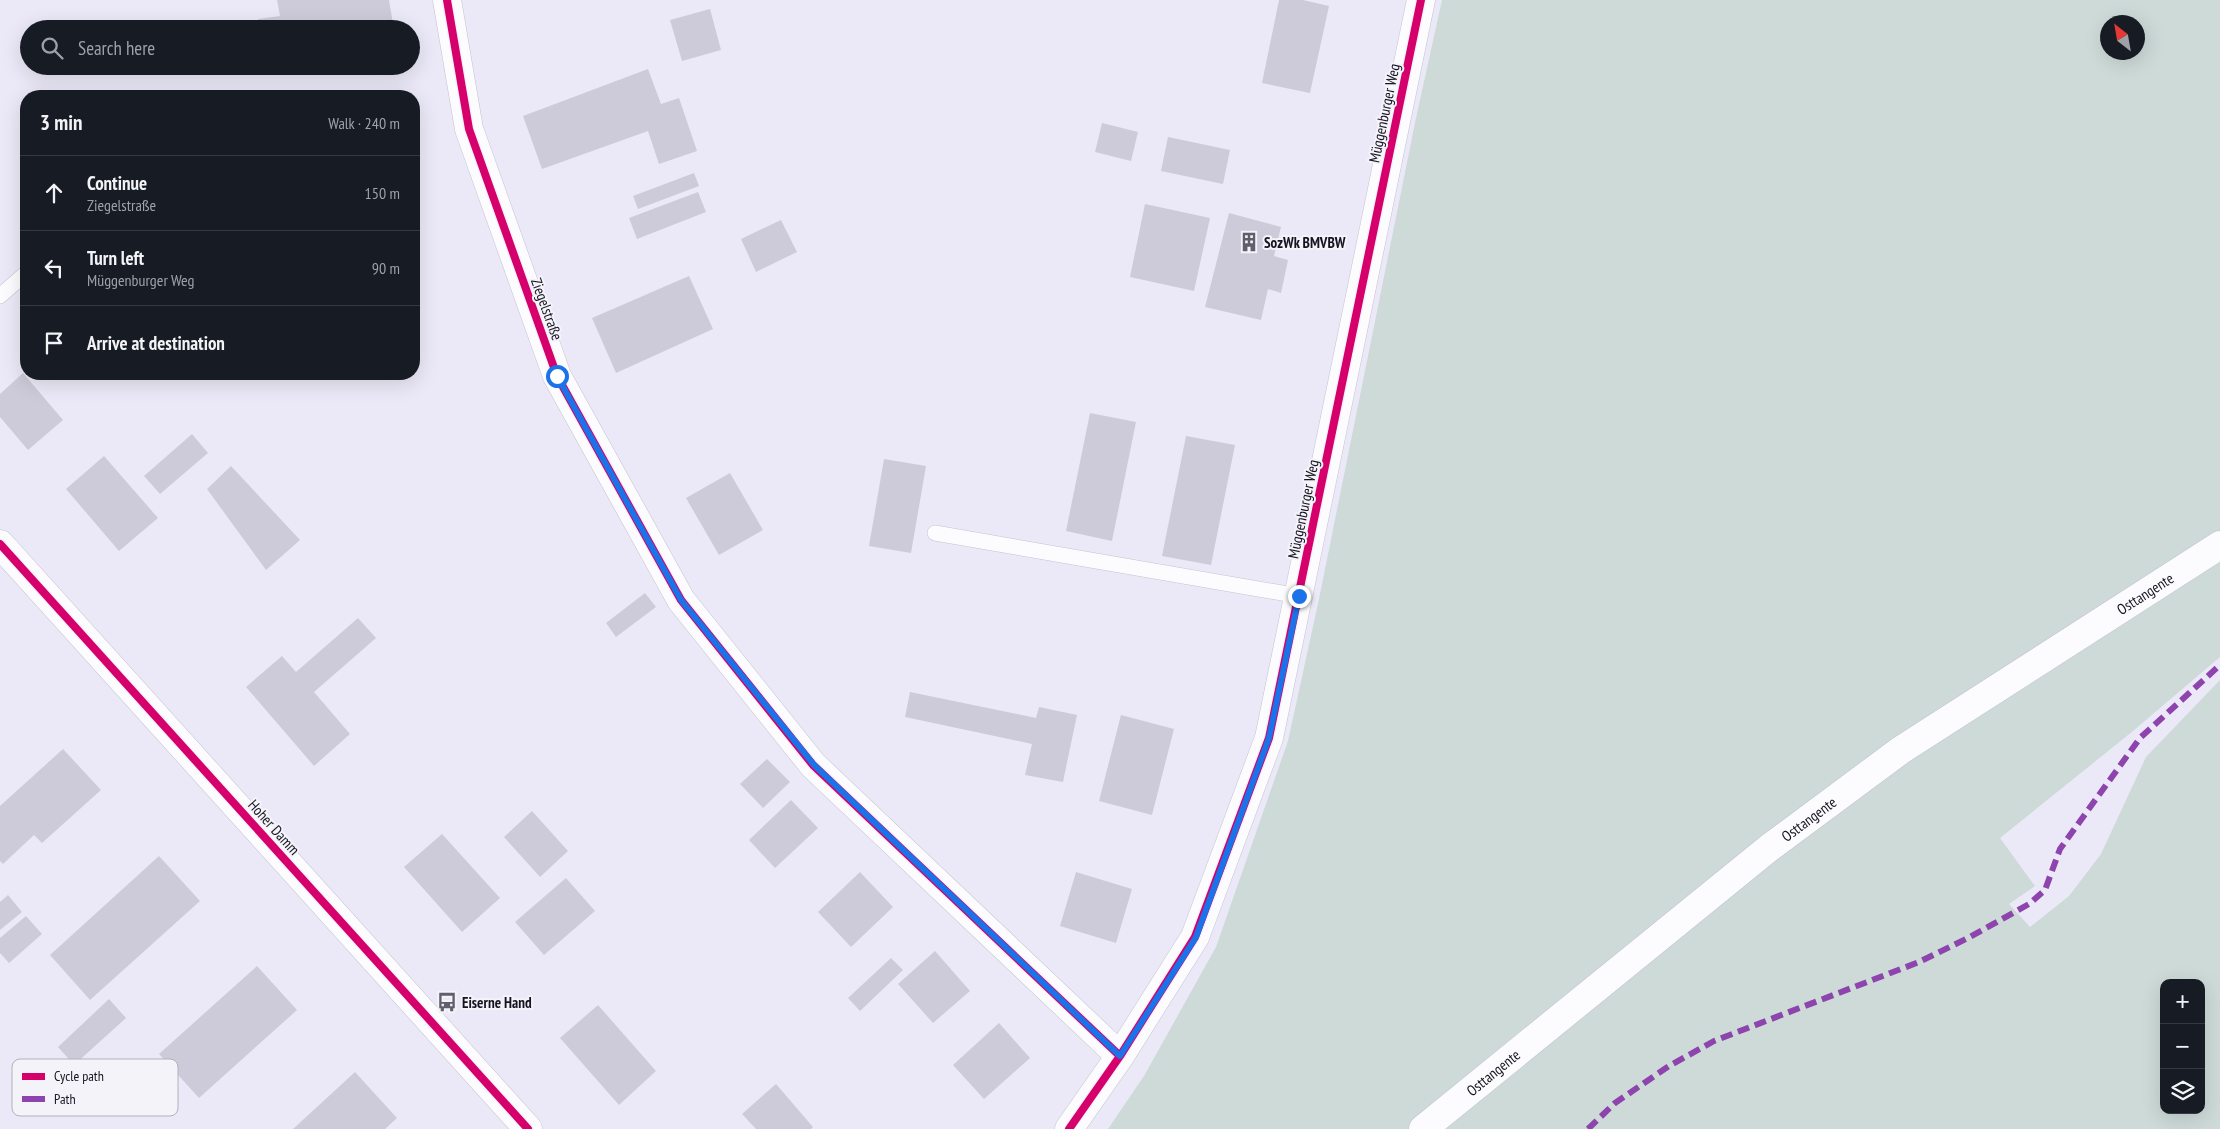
<!DOCTYPE html>
<html lang="en">
<head>
<meta charset="utf-8">
<style>
	:root { --surface:#171b24; --page:#242831; --text:#f1f3f6; --muted:#9ea1a6; --line:#363941 }
	body { margin:0; font-family:"PT Sans Narrow",sans-serif; background:var(--page); color:var(--text) }
	.controls { position:absolute; right:15px; bottom:15px; display:grid; overflow:hidden; border-radius:10px; box-shadow:0 5px 20px #0002 }
	.controls button { width:45px; height:45px; display:grid; place-items:center; padding:0; border:0; border-bottom:1px solid var(--line); background:var(--surface); color:var(--text); font:25px sans-serif }
	.compass { position:absolute; left:2100px; top:15px; width:45px; height:45px; border-radius:50%; background:var(--surface); box-shadow:0 5px 20px #0002; rotate:329deg }
	.stop { position:absolute; width:15px; height:15px; margin:-11px; border:4px solid #1a73e8; border-radius:50%; background:#fff }
	.stop.end { background:#1a73e8; border-color:#fff; box-shadow:0 1px 5px #0008 }
	.list { margin:0; padding:0; list-style:none }
	h2 { display:flex; justify-content:space-between; align-items:center; height:65px; margin:0; padding:0 20px; font-size:21px }
	h2 small { font-size:16px; font-weight:400; color:var(--muted) }
	.list li { display:grid; grid-template-columns:32px 1fr auto; gap:15px; align-items:center; box-sizing:border-box; height:75px; padding:0 20px; border-top:1px solid var(--line) }
	.list b { display:block; font-size:19px; white-space:nowrap }
	.list p { margin:0; font-size:16px; white-space:nowrap; color:var(--muted) }
	.list em { font-size:16px; font-style:normal; color:var(--muted) }
	.icon { flex:none; width:28px; height:28px; fill:none; stroke:currentColor; stroke-width:2; stroke-linecap:round; stroke-linejoin:round }
	.map { position:relative; flex:none; width:2220px; height:1129px; overflow:hidden }
	.search { position:absolute; background:var(--surface); box-shadow:0 5px 20px #0002; left:20px; top:20px; width:400px; height:55px; display:flex; align-items:center; gap:12px; box-sizing:border-box; padding:0 18px; border-radius:28px; color:var(--muted); font-size:19px }
	.panel { position:absolute; background:var(--surface); box-shadow:0 5px 20px #0002; left:20px; top:90px; width:400px; height:290px; border-radius:20px }
	.map>svg:first-child { display:block }
	.green { fill:#cddad8; fill-rule:evenodd }
	.building { fill:#cdcbd9 }
	.lines { fill:none; stroke-linecap:round; stroke-linejoin:round }
	.lane-casing { stroke:#c4c3cf; stroke-width:16 }
	.street-casing { stroke:#c4c3cf; stroke-width:29 }
	.secondary-casing { stroke:#c4c3cf; stroke-width:29 }
	.lane { stroke:#fcfcfe; stroke-width:15 }
	.street { stroke:#fcfcfe; stroke-width:28 }
	.secondary { stroke:#fcfcfe; stroke-width:28 }
	.quiet { stroke:#8e44ad; stroke-width:6; stroke-dasharray:12 6; stroke-linecap:butt }
	.cycleway-casing { stroke:#f4f3fa; stroke-width:11 }
	.cycleway { stroke:#d6006c; stroke-width:8 }
	.route { stroke:#1a73e8; stroke-width:6 }
	.labels { text-anchor:middle; dominant-baseline:central; stroke-width:4; stroke-linejoin:round; paint-order:stroke }
	.street-label { font-size:15px; fill:#161420; stroke:#f4f3fa }
	.poi-label { font-size:15px; font-weight:bold; fill:#161420; stroke:#f4f3fa; text-anchor:start }
	.key { fill:#f4f3fa; stroke:#b1b0b9; stroke-width:1 }
	.key-label { font-size:14px; fill:#161420 }
</style>
</head>
<body>
<div class="map">
<svg width="2220" height="1129" viewBox="0 0 2220 1129">
	<rect width="100%" height="100%" fill="#ebe9f7"/>
	<path class="green" d="M1442 0H2220V657L2133 731 2000 838 2035 886 2009 904 2030 927 2069 896 2101 854 2146 757 2220 680V1129H1108L1144 1076 1216 947 1288 741 1319 599 1416 118ZM2108 22H2138V52H2108ZM2164 983H2201V1110H2164Z"/>
	<path class="building" d="M277 0H389L393 24 365 29H260L258 19 280 16Z
		M1279 0H1303L1329 6 1310 93 1262 83Z
		M710 9 721 50 682 61 670 20Z
		M648 69 661 104 679 98 697 151 659 164 648 131 542 169 523 116Z
		M1102 123 1138 132 1131 161 1095 152Z
		M1168 137 1230 150 1223 184 1161 171Z
		M694 173 699 186 638 209 633 196Z
		M698 192 706 212 637 239 629 218Z
		M1145 204 1210 218 1194 291 1130 277Z
		M1229 213 1281 227 1274 256 1288 260 1281 293 1268 289 1261 320 1205 307Z
		M781 220 797 252 756 272 741 239Z
		M689 276 713 329 616 373 592 318Z
		M23 373 63 420 28 450 0 417V394Z
		M1090 413 1136 422 1112 541 1066 531Z
		M192 434 208 453 160 494 144 476Z
		M1186 436 1235 445 1211 565 1162 556Z
		M104 456 158 518 119 551 66 489Z
		M884 459 926 466 911 553 869 546Z
		M231 466 300 540 266 570 207 489Z
		M730 473 763 530 719 555 686 498Z
		M645 593 656 607 616 637 606 623Z
		M358 618 376 638 314 692 350 734 314 766 246 687 282 656 296 672Z
		M910 692 1036 718 1039 707 1077 715 1063 782 1025 775 1032 744 905 717Z
		M1121 715 1174 729 1152 815 1099 801Z
		M63 749 101 790 42 843 34 835 3 864 0 861V806Z
		M767 759 790 782 763 808 740 784Z
		M791 800 818 828 775 868 749 840Z
		M532 811 568 851 540 877 504 837Z
		M442 834 500 898 462 932 404 867Z
		M159 856 200 901 90 1000 50 955Z
		M860 872 893 907 851 947 818 912Z
		M1076 872 1132 889 1116 943 1060 926Z
		M566 878 595 911 544 955 515 922Z
		M8 895 22 912 0 930V902Z
		M26 916 42 934 9 963 0 953V938Z
		M935 951 970 991 933 1023 898 984Z
		M891 958 903 970 860 1011 848 998Z
		M257 966 297 1010 199 1098 159 1054Z
		M109 999 126 1018 74 1065 58 1047Z
		M598 1005 656 1071 619 1105 560 1038Z
		M999 1023 1030 1058 984 1099 953 1065Z
		M355 1072 397 1118 385 1129H293Z
		M776 1084 813 1127 811 1129H756L742 1114Z"/>
	<g class="lines">
		<defs>
			<path id="lane" d="M0 296 26 273
				M935 533 1299 596"/>
			<path id="street" d="M447 0 469 129 557 376 681 600 813 765 1120 1056
				M1069 1129 1120 1056 1195 937 1269 738 1421 0"/>
			<g id="secondary">
				<path d="M0 544 528 1129"/>
				<path id="s1" d="M1423 1129 1769 848 1901 750 2220 545"/>
			</g>
		</defs>
		<use href="#lane" class="lane-casing"/>
		<use href="#street" class="street-casing"/>
		<use href="#secondary" class="secondary-casing"/>
		<use href="#lane" class="lane"/>
		<use href="#street" class="street"/>
		<use href="#secondary" class="secondary"/>
		<path class="quiet" d="M1588 1129 1615 1103 1669 1066 1714 1041 1919 962 1970 937 2029 904 2045 890 2060 849 2140 738 2220 665"/>
		<defs>
			<path id="cycleway" d="M447 0 469 129 557 376 681 600 813 765 1120 1056
				M0 544 528 1129
				M1069 1129 1120 1056 1195 937 1269 738 1421 0"/>
		</defs>
		<use href="#cycleway" class="cycleway-casing"/>
		<use href="#cycleway" class="cycleway"/>
	</g>
	<g class="lines">
		<path class="route" d="M557 376 681 600 814 765 1120 1056 1196 937 1269 738 1299 596"/>
	</g>
	<defs>
		<symbol id="building-bare" viewBox="-9 -9 18 18"><path d="M-4-6H4V6H1V3H-1V6H-4ZM-2.5-4.3h1.7v1.8h-1.7ZM.8-4.3h1.7v1.8H.8ZM-2.5-1h1.7V.8h-1.7ZM.8-1h1.7V.8H.8Z" fill="#615f6b" stroke="#f4f3fa" stroke-width="2.5" paint-order="stroke"/></symbol>
		<symbol id="bus-bare" viewBox="-9 -9 18 18"><path d="M-5-6H5V4H4V6H2V4H-2V6H-4V4H-5ZM-3.5-4V0h7V-4ZM-3.5 1.2v1.5H-2V1.2ZM2 1.2v1.5H3.5V1.2Z" fill="#615f6b" stroke="#f4f3fa" stroke-width="2.5" paint-order="stroke"/></symbol>
	</defs>
	<g fill-rule="evenodd">
		<use href="#building-bare" x="1235" y="228" width="28" height="28"/>
		<use href="#bus-bare" x="433" y="988" width="28" height="28"/>
	</g>
	<g class="labels">
		<g class="street-label">
			<text transform="translate(1384 113) rotate(-78)">Müggenburger Weg</text>
			<text transform="translate(547 309) rotate(70)">Ziegelstraße</text>
			<text transform="translate(1303 509) rotate(-78)">Müggenburger Weg</text>
			<text stroke="none"><textPath href="#s1" startOffset="900">Osttangente</textPath></text>
			<text stroke="none"><textPath href="#s1" startOffset="495">Osttangente</textPath></text>
			<text transform="translate(274 827) rotate(48)">Hoher Damm</text>
			<text stroke="none"><textPath href="#s1" startOffset="90">Osttangente</textPath></text>
		</g>
		<g class="poi-label">
			<text x="1264" y="242">SozWk BMVBW</text>
			<text x="462" y="1002">Eiserne Hand</text>
		</g>
	</g>
	<rect x="12" y="1059" width="166" height="57" rx="8" class="key"/>
	<rect x="22" y="1073" width="23" height="7" fill="#d6006c"/>
	<rect x="22" y="1096" width="23" height="6" fill="#8e44ad"/>
	<g class="key-label">
		<text x="54" y="1081">Cycle path</text>
		<text x="54" y="1104">Path</text>
	</g>
</svg>
<div class="controls">
<button>+</button>
<button>−</button>
<button><svg class="icon" aria-label="layers" viewBox="0 0 24 24"><path d="M12 4l9 5-9 5-9-5zM3 14l9 5 9-5"/></svg></button>
</div>
<svg class="compass" viewBox="-18 -18 36 36"><path d="M0-13l5 13h-10z" fill="#e53935"/><path d="M0 13l5-13h-10z" fill="#9ea1a6"/></svg>
<div class="stop" style="left:557px;top:376px"></div>
<div class="stop end" style="left:1299px;top:596px"></div>
<div class="search"><svg class="icon" aria-label="search" viewBox="0 0 24 24"><circle cx="10" cy="10" r="6"/><path d="M15 15l6 6"/></svg>Search here</div>
<section class="panel">
<h2>3 min<small>Walk · 240 m</small></h2>
<ul class="list">
<li><svg class="icon" aria-label="ahead" viewBox="0 0 24 24"><path d="M12 20V5M6 11l6-6 6 6"/></svg><div><b>Continue</b><p>Ziegelstraße</p></div><em>150 m</em></li>
<li><svg class="icon" aria-label="left" viewBox="0 0 24 24"><path d="M17 20v-9H6M10 6l-5 5 5 5"/></svg><div><b>Turn left</b><p>Müggenburger Weg</p></div><em>90 m</em></li>
<li><svg class="icon" aria-label="arrive" viewBox="0 0 24 24"><path d="M6 21V4h12l-3 4 3 4H6"/></svg><div><b>Arrive at destination</b></div></li>
</ul>
</section>
</div>
</body>
</html>
